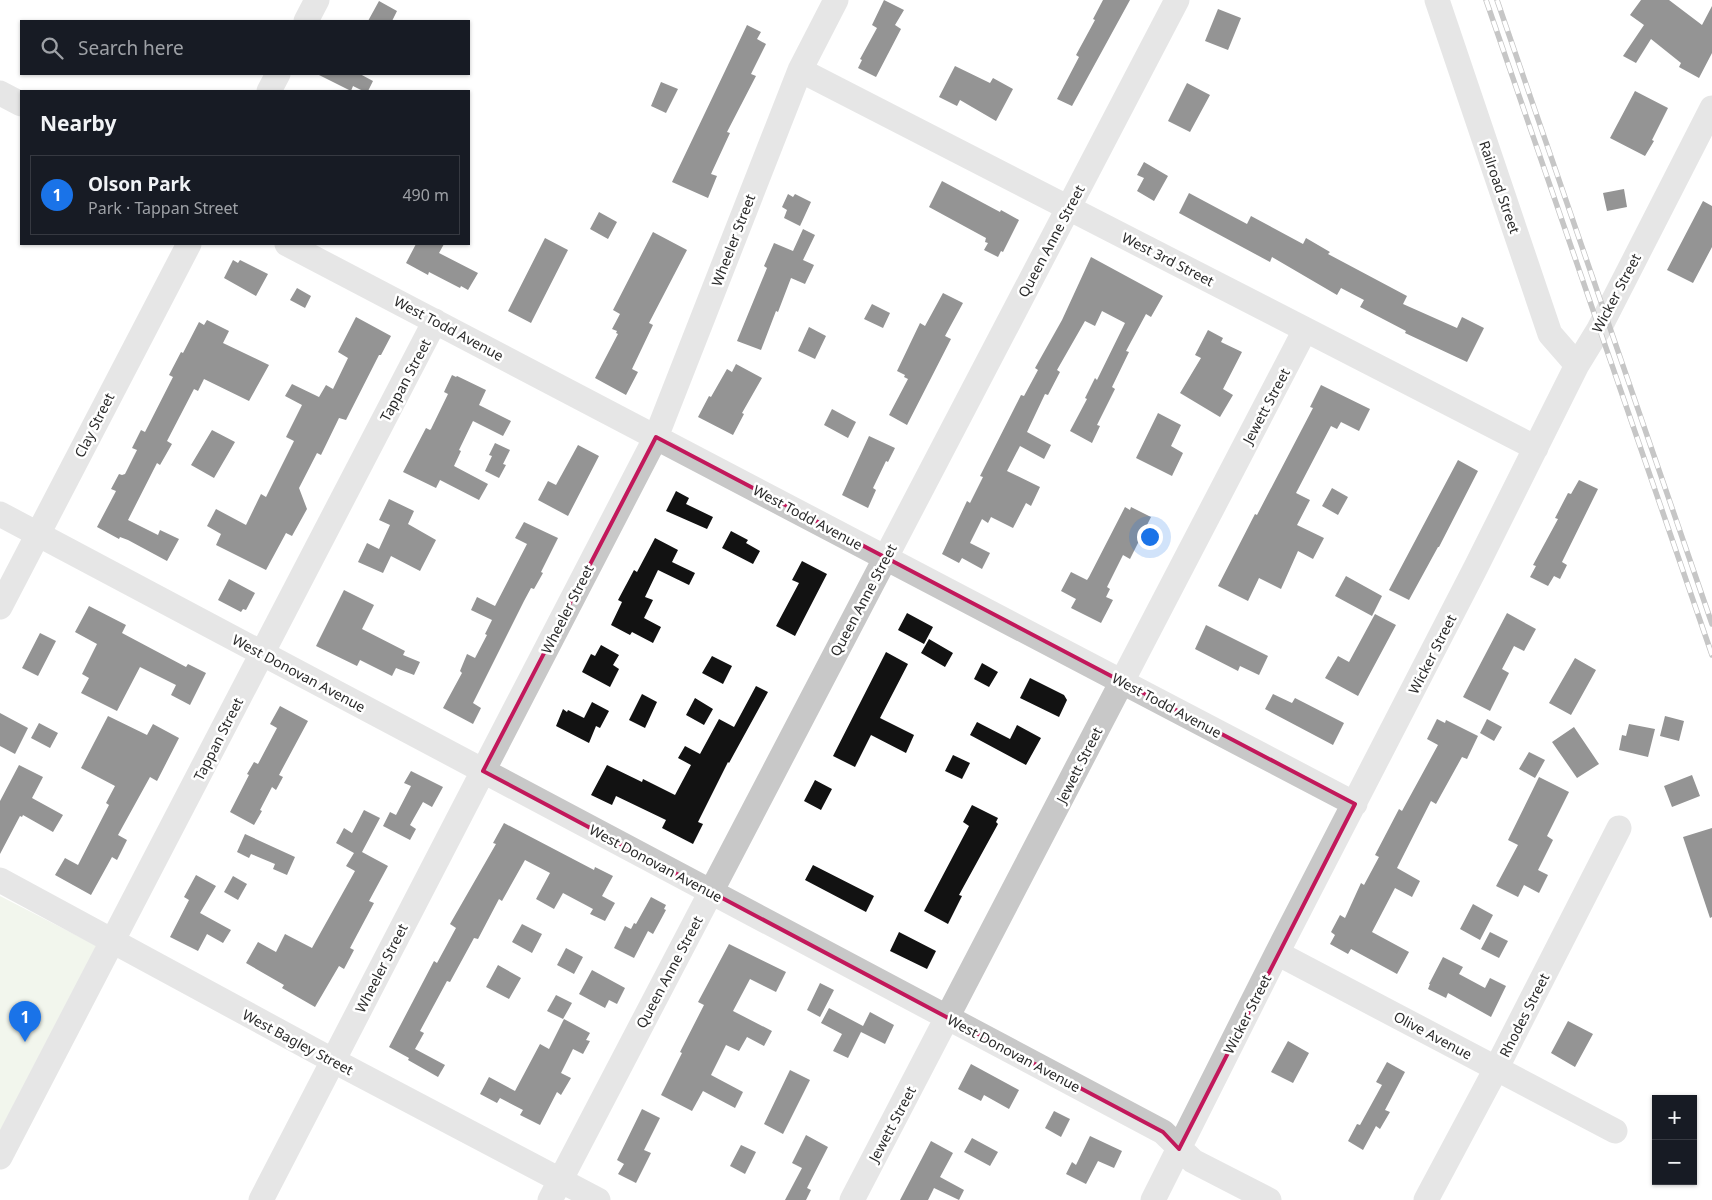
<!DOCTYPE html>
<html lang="en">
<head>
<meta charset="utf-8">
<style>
	:root { --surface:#171b24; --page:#242831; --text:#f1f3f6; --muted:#9ea1a6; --line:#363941; --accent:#1a73e8 }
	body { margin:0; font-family:"Noto Sans",sans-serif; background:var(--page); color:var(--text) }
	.controls { position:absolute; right:15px; bottom:15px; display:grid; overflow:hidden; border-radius:0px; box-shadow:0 1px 4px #0004 }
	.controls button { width:45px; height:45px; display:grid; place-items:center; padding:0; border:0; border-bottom:1px solid var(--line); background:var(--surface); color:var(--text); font:25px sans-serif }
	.you { position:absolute; left:1149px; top:536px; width:18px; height:18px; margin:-12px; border:4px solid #fff; border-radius:50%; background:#1a73e8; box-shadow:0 0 0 8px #1a73e833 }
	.badge { display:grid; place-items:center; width:32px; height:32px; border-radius:50%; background:var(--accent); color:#fff; font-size:16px; font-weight:700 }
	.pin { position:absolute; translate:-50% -41px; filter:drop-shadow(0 1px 2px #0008) }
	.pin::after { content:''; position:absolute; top:26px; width:18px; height:15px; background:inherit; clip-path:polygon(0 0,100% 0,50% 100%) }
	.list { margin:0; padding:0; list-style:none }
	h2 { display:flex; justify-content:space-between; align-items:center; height:65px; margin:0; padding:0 20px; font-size:21px }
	h2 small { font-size:16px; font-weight:400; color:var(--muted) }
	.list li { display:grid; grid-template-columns:32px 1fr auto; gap:15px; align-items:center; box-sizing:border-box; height:80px; margin:0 10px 10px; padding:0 10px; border:1px solid var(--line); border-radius:0px }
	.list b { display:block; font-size:19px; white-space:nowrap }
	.list p { margin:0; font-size:16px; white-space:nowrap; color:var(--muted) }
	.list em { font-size:16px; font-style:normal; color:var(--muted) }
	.icon { flex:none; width:28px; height:28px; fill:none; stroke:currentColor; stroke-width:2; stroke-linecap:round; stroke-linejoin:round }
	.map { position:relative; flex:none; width:1712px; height:1200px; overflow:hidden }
	.search { position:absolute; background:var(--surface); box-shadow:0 1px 4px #0004; left:20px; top:20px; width:450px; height:55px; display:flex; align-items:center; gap:12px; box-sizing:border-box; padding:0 18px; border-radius:0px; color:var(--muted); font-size:19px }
	.panel { position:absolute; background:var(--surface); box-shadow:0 1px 4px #0004; left:20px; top:90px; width:450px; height:155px; border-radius:0px }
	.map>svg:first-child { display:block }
	.green { fill:#e2ead8 }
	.building { fill:#121212 }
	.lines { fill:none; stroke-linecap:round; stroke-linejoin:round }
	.minor { stroke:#c8c8c8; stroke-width:25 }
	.rail-casing { stroke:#808080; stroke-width:5.5 }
	.rail { stroke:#fff; stroke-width:4; stroke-dasharray:11; stroke-linecap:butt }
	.marked { fill:none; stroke:#c2185b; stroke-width:4; stroke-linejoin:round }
	.labels { text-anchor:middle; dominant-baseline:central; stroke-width:5; stroke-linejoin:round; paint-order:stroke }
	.street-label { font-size:14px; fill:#2b2b2b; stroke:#fff }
</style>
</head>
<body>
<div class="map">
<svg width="1712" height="1200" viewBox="0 0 1712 1200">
	<rect width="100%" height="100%" fill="#fff"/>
	<path class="green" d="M0 896 99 947 0 1137Z"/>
	<path class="building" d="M884 0 904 10 895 25 901 29 876 77 858 68 862 60 860 59 877 28 872 25Z
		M1103 0H1130L1072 106 1057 99 1079 57 1076 55 1095 20 1093 19Z
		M1641 0H1669L1702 25 1712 6V53L1699 78 1679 67 1681 63 1651 39 1636 63 1623 56 1644 25 1630 15Z
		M379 1 397 11 392 21H368Z
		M1218 9 1241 18 1228 50 1205 41Z
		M747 25 761 32 757 39 766 44 751 74 756 76 727 132 730 133 711 174 717 176 708 198 672 182Z
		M955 66 990 83 993 78 1013 89 996 121 960 100 957 106 939 97Z
		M317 74H360L373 81 368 91H363L353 86 351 91Z
		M661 82 678 89 666 113 651 106Z
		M1187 83 1210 95 1190 132 1168 121Z
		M1635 91 1668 108 1652 140 1654 141 1645 156 1610 138Z
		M1144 162 1168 176 1154 201 1137 191 1144 178 1137 175Z
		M942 181 1000 212 1001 210 1019 220 1003 252 1001 251 998 257 984 250 988 243 985 242 986 238 929 207Z
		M1624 189 1627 207 1607 211 1603 193Z
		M1189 193 1247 224 1251 216 1303 244 1306 238 1330 252 1328 254 1407 296 1403 304 1457 328 1462 317 1484 328 1467 362 1405 333 1406 331 1360 307 1364 300 1341 288 1337 295 1272 257 1270 262 1179 213Z
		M788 194 793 197 795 194 811 202 800 226 784 218 787 210 782 207Z
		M1703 201 1712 206V247L1693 283 1667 270Z
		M599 212 617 222 608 239 590 229Z
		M803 229 815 235 803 260 814 265 805 284 791 278 778 312 776 311 761 350 737 341 767 268 764 266 774 243 793 251Z
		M653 232 687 250 649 323 653 325 632 369 638 372 626 395 595 378 618 334 616 333 617 331 612 329 620 314 613 310Z
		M545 238 568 250 531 323 508 311Z
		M416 244H444L439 253 478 273 468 290 461 286 460 288 429 272 428 275 406 263Z
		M1091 257 1163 296 1151 317 1146 314 1126 351 1129 352 1112 387 1115 389 1097 425 1100 426 1092 443 1070 431 1087 399 1085 398 1095 378 1097 380 1125 323 1102 311 1095 326 1085 321 1057 370 1060 372 1048 395 1045 394 1027 432 1051 445 1044 459 1020 446 1007 471 1040 487 1031 506 1026 503 1013 528 991 517 988 523 982 519 970 543 990 553 982 569 962 558 959 563 942 554 967 501 970 503 983 477 980 476 1021 395 1024 396 1038 370 1035 368 1062 320Z
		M233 260 238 263 240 260 268 274 256 296 224 278Z
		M297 288 311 296 305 308 290 300Z
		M943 293 963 303 945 336 951 339 907 425 889 415 908 379 904 377 905 375 897 371 920 323 925 326Z
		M872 304 890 313 883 328 864 319Z
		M356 317 391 336 381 355H379L346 420 339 418 321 455 317 453 299 488 307 509 292 536 286 533 266 570 216 545 221 534 207 526 216 509 246 525 261 494 266 497 294 441 286 437 302 405 285 396 292 384 319 397 326 385 333 389 348 358 338 352Z
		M207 320 229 331 223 343 269 365 249 401 204 379 198 391 194 389 167 441 172 444 160 465 157 463 128 520 158 535 160 530 179 539 167 561 128 540 120 537 119 539 97 527 115 493 116 491 111 489 119 474 122 475 125 474 137 450 132 448 141 430 145 432 173 377 169 375 181 352 183 353 199 322 204 325Z
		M809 327 826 336 815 359 798 351Z
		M1208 330 1223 338 1221 342 1242 352 1223 389 1233 395 1220 417 1180 393 1201 358 1195 355Z
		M736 364 762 378 742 413 744 414 733 435 698 417 709 396 711 397 727 369 732 372Z
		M452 375 456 377 457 376 486 390 479 405 511 421 503 436 473 421 459 450 461 451 454 466 488 484 479 500 440 480 436 488 403 472 426 428 430 430 431 429 448 394 444 392Z
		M1321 385 1370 409 1359 431 1341 422 1337 429 1331 426 1296 493 1310 500 1297 525 1324 538 1313 559 1298 551 1281 589 1259 578 1248 601 1218 586 1255 514 1257 515 1313 408 1310 407Z
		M832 409 856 422 848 438 824 425Z
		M1158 413 1181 425 1171 446 1183 453 1172 476 1136 458Z
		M212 430 235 442 214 478 191 465Z
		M869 436 895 448 888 462 886 461 873 488 876 490 868 508 842 495Z
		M495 443 510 450 503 464 506 465 499 478 485 471 492 456 489 455Z
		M578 445 599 456 568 516 538 500 548 481 556 485Z
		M1458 460 1478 471 1439 547H1438L1409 600 1389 590Z
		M1579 480 1598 489 1562 562 1567 565 1560 579 1554 576 1548 586 1530 577 1536 566 1533 565 1558 519 1555 518 1568 493 1571 494Z
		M1332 488 1348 497 1338 515 1322 506Z
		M676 491 689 498 686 504 713 517 707 529 666 511Z
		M389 499 414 511 408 524 436 540 420 571 391 556 383 573 358 562 367 543 379 549 390 525 379 520Z
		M1125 507 1130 510 1131 507 1151 517 1130 559 1123 555 1107 587 1110 589 1106 597 1113 600 1101 623 1071 608 1076 599 1061 591 1071 572 1087 580 1089 577Z
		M524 522 558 538 541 572 543 573 534 589 531 588 524 601 473 703 481 708 473 724 443 708 462 673 460 671 467 654 475 658 487 635 485 634 492 620 471 610 477 597 495 606 527 544 515 538Z
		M731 531 748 540 746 543 760 551 753 564 722 548Z
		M655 538 678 550 672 562 695 573 689 585 658 570 645 597 653 600 644 618 661 627 653 643 632 632 630 635 611 625 622 602 618 600 634 570 637 572Z
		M802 561 827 574 795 636 776 626 799 583 792 580Z
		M1346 576 1382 596 1372 616 1335 596Z
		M229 579 255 593 246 610 243 609 241 612 218 600Z
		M344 590 374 605 362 629 405 651 403 655 420 662 414 675 396 668 392 676 360 660 357 666 316 646Z
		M89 606 126 625 122 633 186 667 188 664 206 673 190 705 171 695 176 685 140 667 117 711 81 693 89 678 82 674 97 644 75 632Z
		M907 613 933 627 924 644 898 630Z
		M1507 613 1536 629 1524 651 1514 646 1502 669 1509 673 1490 711 1463 697Z
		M1375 614 1396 625 1358 696 1325 678 1338 656 1349 662Z
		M1206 625 1268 656 1259 675 1240 666 1238 671 1195 649Z
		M40 633 56 641 38 676 22 668Z
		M929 639 953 653 945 667 921 653Z
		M601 645 619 655 613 665 619 669 610 687 582 672 591 654 595 656Z
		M886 652 908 664 880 718 914 735 906 753 871 735 855 767 833 756Z
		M712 656 732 666 723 684 702 673Z
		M1575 658 1596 670 1571 715 1549 703Z
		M982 663 998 672 989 687 974 679Z
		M1030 678 1064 695 1067 700 1059 717 1020 698Z
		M756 686 768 692 729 763 728 762 698 822 703 824 693 844 662 828 666 820 616 796 612 805 591 795 607 765 642 782 643 779 675 795 691 765 678 758 685 746 700 754 719 719 734 727Z
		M642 694 657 702 645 728 629 720Z
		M1273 694 1292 703 1295 698 1344 723 1333 745 1265 709Z
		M695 698 713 709 704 725 686 715Z
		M592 702 609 711 600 728 596 726 589 743 556 726 563 709 567 712 568 710 584 718Z
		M280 706 308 721 279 775 283 777 276 790 272 787 260 810 262 811 254 825 230 812 249 775 247 774 254 762 258 764 277 728 270 724Z
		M0 713 28 728 15 754 0 746Z
		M108 716 147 735 153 724 179 738 157 781 150 777 118 835 127 840 117 860 112 857 91 895 55 875 65 858 78 865 109 805 106 803 115 786 81 768Z
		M1665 716 1684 721 1679 741 1660 736Z
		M1437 719 1445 723 1446 720 1478 736 1467 759 1462 757 1436 804 1431 801 1397 868 1420 881 1412 897 1395 888 1372 932 1409 952 1397 974 1351 949 1348 954 1330 944 1335 935 1331 932 1340 915 1345 918 1361 883 1364 885 1379 857 1375 855 1399 809 1402 811 1438 745 1427 739Z
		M1487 719 1502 727 1494 741 1480 733Z
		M977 722 1010 739 1017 725 1041 738 1026 765 970 735Z
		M39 723 58 733 50 748 31 738Z
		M1629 724 1655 729 1648 757 1619 750 1622 735 1626 736Z
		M1574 727 1599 764 1577 778 1552 742Z
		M1529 752 1545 760 1535 778 1519 769Z
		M953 755 970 763 962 779 945 771Z
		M19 765 43 777 32 798 63 815 53 832 23 815 22 817 20 816 0 854V801Z
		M411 771 443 787 432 807 423 802 410 825 416 829 410 840 383 826 390 812 396 815 411 786 404 783Z
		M1692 775 1700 796 1672 807 1664 786Z
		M1539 777 1569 792 1547 836 1553 840 1538 870 1548 875 1539 893 1524 885 1518 897 1496 886 1518 845 1508 840Z
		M815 780 832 789 821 810 804 801Z
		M972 805 998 818 996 822 998 824 959 895 962 896 948 924 924 911 969 826 963 822Z
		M364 810 380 818 362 852 388 866 369 901 374 903 350 948 354 950 344 969 339 966 315 1007 282 988 284 985 246 963 258 942 276 952 285 934 312 948 355 871 346 866 354 853 336 843 344 828 352 833Z
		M504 823 594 870 595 867 613 876 602 896 615 903 605 921 590 914 593 909 563 893 554 909 536 899 550 873 525 860 502 901 499 899 478 939 474 938 450 982 447 981 420 1031 424 1033 415 1049 445 1065 438 1077 408 1060 409 1058 389 1047 434 961 437 963 456 928 450 924 496 844 493 843Z
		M1712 828V917L1710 918 1683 837Z
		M245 834 295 857 287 875 273 869 275 864 251 854 249 858 237 852Z
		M813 865 874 896 866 912 805 880Z
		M196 875 216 886 200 913 231 930 223 943 207 934 198 951 170 937 189 900 184 897Z
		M233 876 247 884 238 900 224 892Z
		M651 897 666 905 664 909 666 910 653 934 648 931 634 958 614 948 625 926 631 929 634 923 636 924Z
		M1473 904 1493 915 1480 940 1460 929Z
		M522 924 542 934 532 953 512 942Z
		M899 932 936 951 927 969 890 951Z
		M1490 932 1508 941 1499 958 1481 949Z
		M729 944 786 972 776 992 750 979 733 1011 772 1031 764 1046 747 1037 739 1051 726 1045 711 1075 743 1092 735 1108 703 1091 692 1111 661 1095 682 1053 680 1052 704 1005 698 1002Z
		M566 948 583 957 574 974 557 965Z
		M1443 957 1463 967 1459 974 1485 988 1490 978 1506 986 1491 1017 1448 993 1446 998 1428 989 1430 984H1429Z
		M498 965 521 978 509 999 486 987Z
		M592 970 625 988 617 1004 609 1000 605 1008 579 994Z
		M820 983 834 990 820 1017 807 1010Z
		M556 995 572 1003 563 1019 547 1011Z
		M829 1008 863 1026 870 1012 894 1025 885 1044 861 1032 848 1058 833 1051 842 1034 821 1023Z
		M564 1019 590 1033 586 1040 590 1041 583 1054 573 1049 561 1073 571 1078 561 1095 557 1092 540 1125 520 1115 523 1110 500 1098 497 1103 480 1094 489 1077 515 1091 540 1044 549 1049Z
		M1568 1021 1593 1034 1575 1067 1551 1053Z
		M1288 1041 1309 1053 1293 1083 1271 1072Z
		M1387 1062 1405 1072 1385 1110 1390 1112 1380 1129 1376 1126 1363 1150 1348 1141 1357 1124 1360 1125 1382 1085 1376 1082Z
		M971 1064 1019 1090 1009 1109 984 1095 981 1101 958 1089Z
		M790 1070 810 1080 783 1134 764 1124Z
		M642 1109 660 1118 644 1150 651 1153 636 1183 618 1174 624 1164 617 1160Z
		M1054 1111 1070 1119 1061 1137 1045 1128Z
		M806 1135 828 1147 807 1188 811 1190 806 1200H785L802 1168 792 1163Z
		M1090 1136 1122 1151 1114 1168 1098 1161 1086 1184 1066 1174 1072 1162 1076 1165Z
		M972 1138 998 1152 990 1166 964 1152Z
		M931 1141 953 1153 940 1177 964 1190 959 1200 934 1188 928 1200H900Z
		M741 1145 756 1152 745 1174 730 1166Z"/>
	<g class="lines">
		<path class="minor" d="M1437 0 1550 334 1577 365
			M306 21 317 0
			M800 70 1536 448
			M269 91 278 74
			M0 93 21 104
			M287 244 1355 804
			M0 514 1163 1132 1193 1161 1269 1200
			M0 607 189 244
			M0 880 319 1053 598 1200
			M1277 953 1615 1131
			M0 1157 435 321
			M261 1200 656 437 800 70 836 0
			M550 1200 1177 0
			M852 1200 1305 330
			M1153 1200 1277 953 1476 567 1577 365 1599 329 1712 108
			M1426 1200 1496 1069 1619 828"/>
		<defs>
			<path id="rail" d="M1486 0 1712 655
				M1497 0 1712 624"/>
		</defs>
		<use href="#rail" class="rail-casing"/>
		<use href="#rail" class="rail"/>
	</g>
	<path d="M0 0H1712V1200H0ZM656 437 1355 804 1179 1149 1163 1132 483 771Z" fill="#fff" fill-opacity=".55" fill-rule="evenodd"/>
	<path class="marked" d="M656 437 1355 804 1179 1149 1163 1132 483 771Z"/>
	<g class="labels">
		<g class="street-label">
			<text transform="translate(1500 187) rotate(71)">Railroad Street</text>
			<text transform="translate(733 240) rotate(-69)">Wheeler Street</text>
			<text transform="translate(1051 241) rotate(-62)">Queen Anne Street</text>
			<text transform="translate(1168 259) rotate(27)">West 3rd Street</text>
			<text transform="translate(1616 293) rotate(-62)">Wicker Street</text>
			<text transform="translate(449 328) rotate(28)">West Todd Avenue</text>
			<text transform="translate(405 380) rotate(-62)">Tappan Street</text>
			<text transform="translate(1266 406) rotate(-62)">Jewett Street</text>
			<text transform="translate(94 425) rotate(-63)">Clay Street</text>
			<text transform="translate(808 517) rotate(28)">West Todd Avenue</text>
			<text transform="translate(863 600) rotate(-62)">Queen Anne Street</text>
			<text transform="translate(567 609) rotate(-63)">Wheeler Street</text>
			<text transform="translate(1432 654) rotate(-63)">Wicker Street</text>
			<text transform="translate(299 673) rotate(28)">West Donovan Avenue</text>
			<text transform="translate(1167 705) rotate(28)">West Todd Avenue</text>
			<text transform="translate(218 739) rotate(-63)">Tappan Street</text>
			<text transform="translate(1079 765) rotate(-63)">Jewett Street</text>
			<text transform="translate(656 863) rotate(28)">West Donovan Avenue</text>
			<text transform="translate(381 968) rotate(-63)">Wheeler Street</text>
			<text transform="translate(669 972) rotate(-62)">Queen Anne Street</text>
			<text transform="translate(1247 1014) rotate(-63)">Wicker Street</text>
			<text transform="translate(1524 1015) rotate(-63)">Rhodes Street</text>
			<text transform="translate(1433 1035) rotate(28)">Olive Avenue</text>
			<text transform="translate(298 1042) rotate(28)">West Bagley Street</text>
			<text transform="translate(1014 1053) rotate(28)">West Donovan Avenue</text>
			<text transform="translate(892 1124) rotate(-62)">Jewett Street</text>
		</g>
	</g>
</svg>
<div class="controls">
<button>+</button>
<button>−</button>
</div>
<div class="you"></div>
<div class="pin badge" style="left:25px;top:1042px">1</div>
<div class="search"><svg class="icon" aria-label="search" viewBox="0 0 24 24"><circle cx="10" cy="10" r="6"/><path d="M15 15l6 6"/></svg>Search here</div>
<section class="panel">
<h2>Nearby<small></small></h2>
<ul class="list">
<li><span class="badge">1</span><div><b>Olson Park</b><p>Park · Tappan Street</p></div><em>490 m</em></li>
</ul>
</section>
</div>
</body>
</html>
